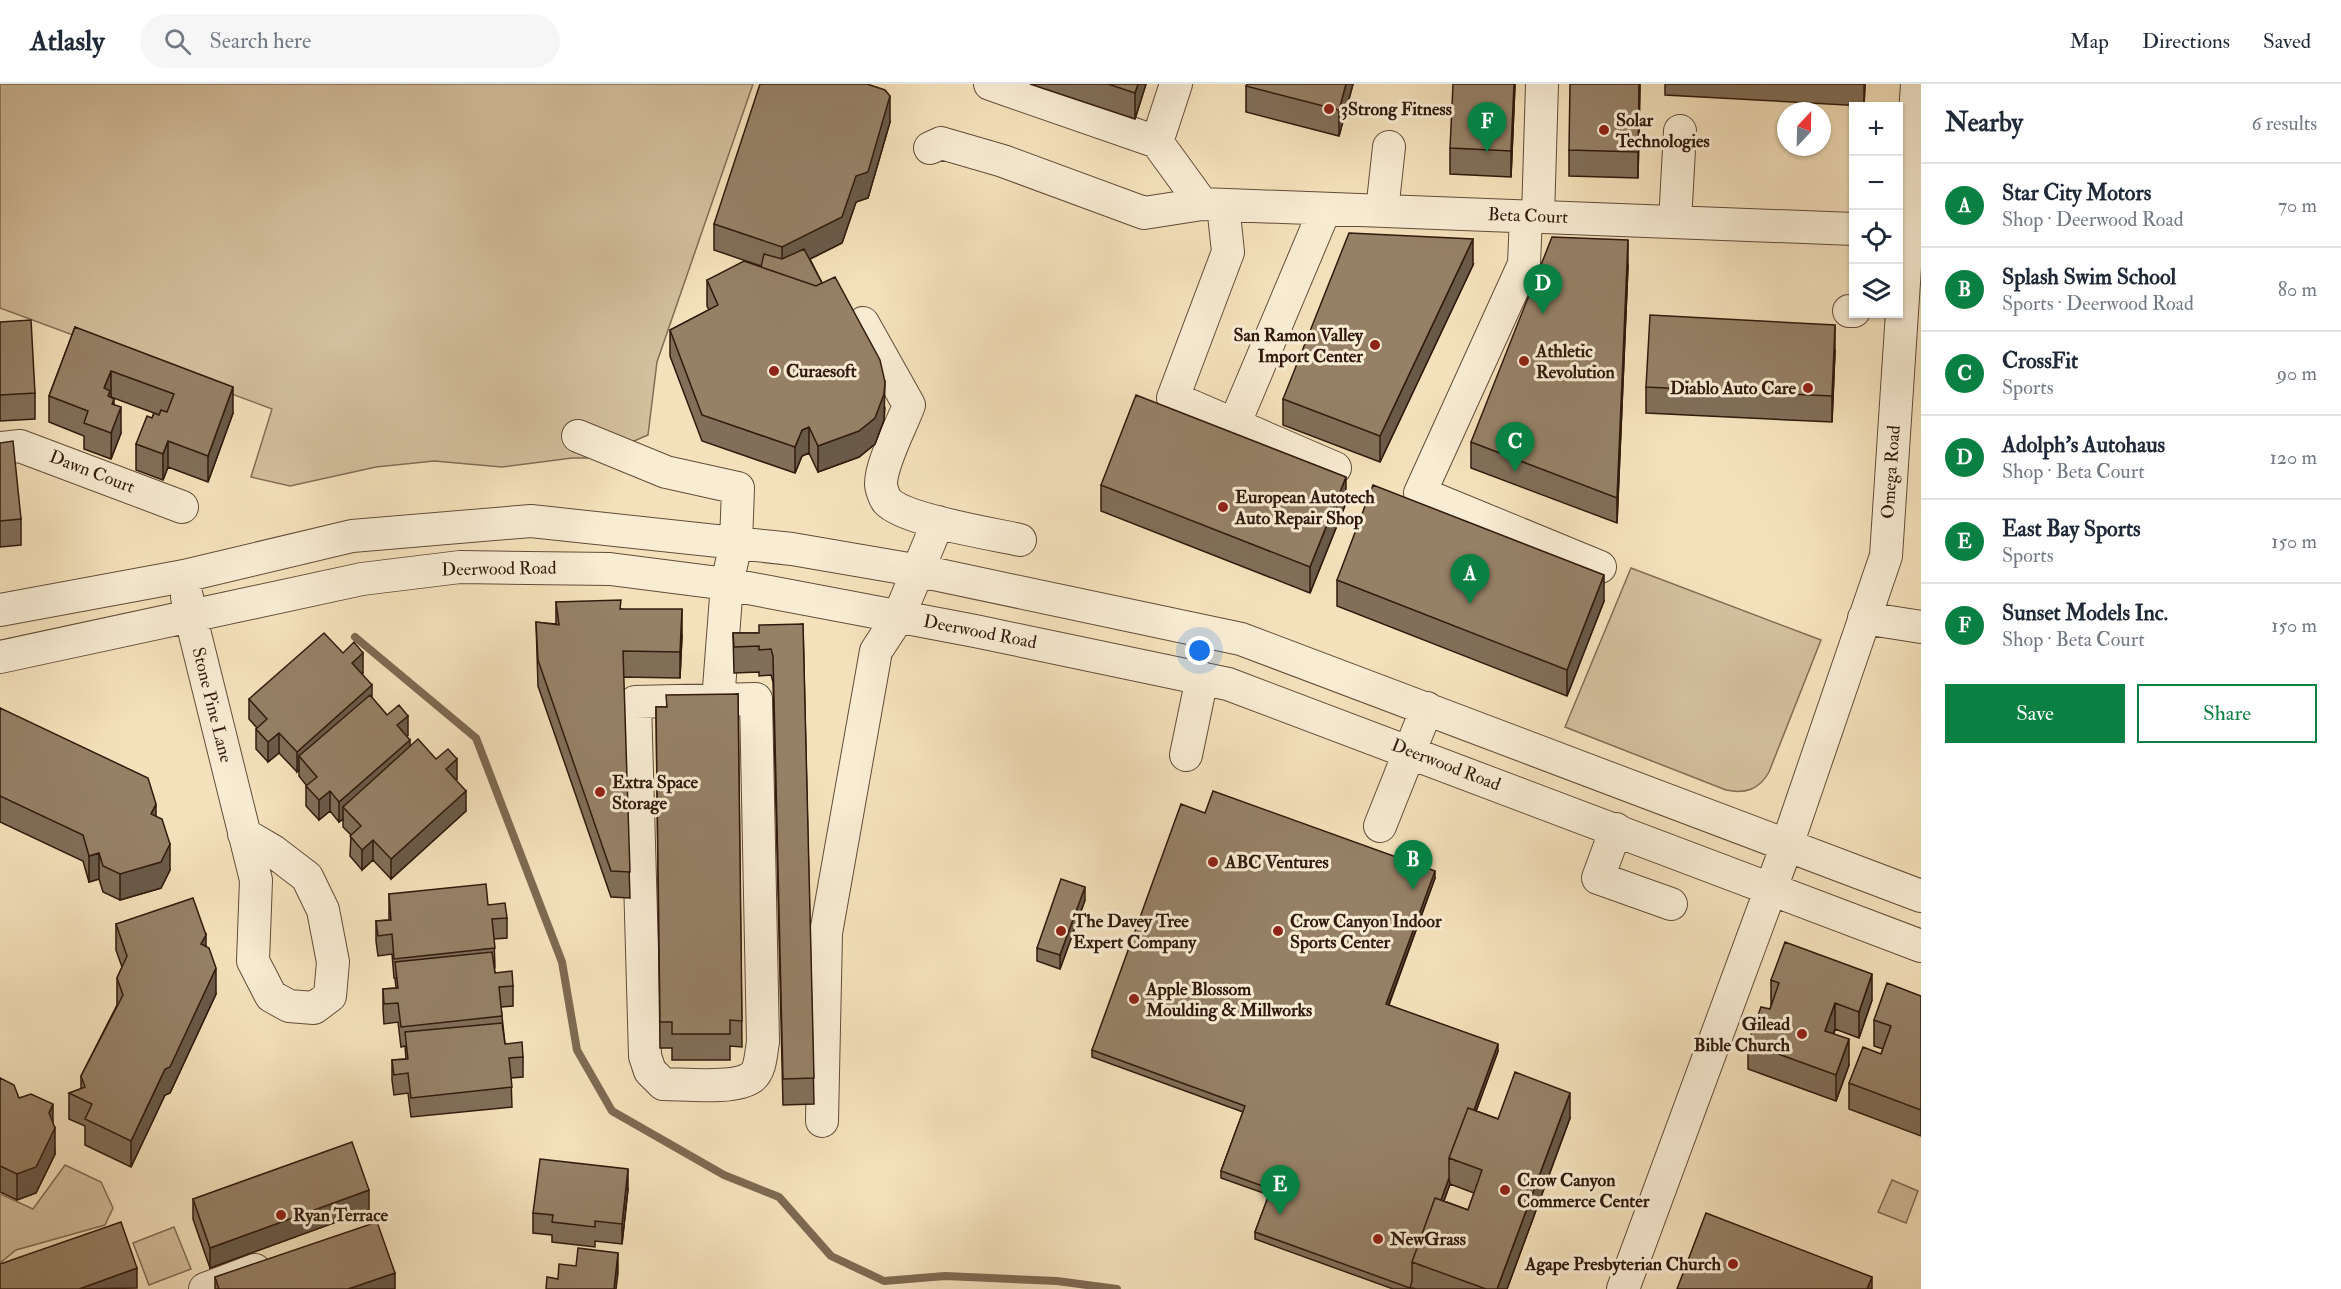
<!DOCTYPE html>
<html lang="en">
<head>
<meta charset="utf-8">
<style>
	:root { --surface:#fff; --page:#f6f6f7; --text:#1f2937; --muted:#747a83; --line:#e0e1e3; --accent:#0b8043 }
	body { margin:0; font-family:"IM FELL Double Pica",serif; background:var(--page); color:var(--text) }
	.controls { position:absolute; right:18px; top:18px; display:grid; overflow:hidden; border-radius:0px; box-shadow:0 2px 4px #0004 }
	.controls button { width:54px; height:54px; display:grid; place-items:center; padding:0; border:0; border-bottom:2px solid var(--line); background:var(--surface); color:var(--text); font:30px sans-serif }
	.compass { position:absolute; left:1777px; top:18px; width:54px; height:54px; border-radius:50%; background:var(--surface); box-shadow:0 2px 4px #0004; rotate:22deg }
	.you { position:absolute; left:1200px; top:567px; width:21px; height:21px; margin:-15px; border:4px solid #fff; border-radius:50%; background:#1a73e8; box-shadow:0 0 0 9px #1a73e833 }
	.badge { display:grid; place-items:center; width:39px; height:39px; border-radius:50%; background:var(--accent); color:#fff; font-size:20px; font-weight:700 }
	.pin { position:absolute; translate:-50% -50px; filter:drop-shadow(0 2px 3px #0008) }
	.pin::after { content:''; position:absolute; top:32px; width:21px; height:18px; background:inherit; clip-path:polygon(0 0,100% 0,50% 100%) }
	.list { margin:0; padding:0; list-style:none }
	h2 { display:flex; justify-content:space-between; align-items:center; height:78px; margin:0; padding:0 24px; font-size:26px }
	h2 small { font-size:20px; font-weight:400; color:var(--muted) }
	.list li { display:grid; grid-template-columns:39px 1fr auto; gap:18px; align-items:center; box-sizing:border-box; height:84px; padding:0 24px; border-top:2px solid var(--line) }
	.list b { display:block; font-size:22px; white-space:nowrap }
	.list p { margin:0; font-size:20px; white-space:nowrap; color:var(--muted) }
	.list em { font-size:20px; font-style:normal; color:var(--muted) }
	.actions { display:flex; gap:12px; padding:18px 24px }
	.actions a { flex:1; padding:14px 0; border:2px solid var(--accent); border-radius:0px; text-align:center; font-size:21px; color:var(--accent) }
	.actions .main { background:var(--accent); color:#fff }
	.icon { flex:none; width:33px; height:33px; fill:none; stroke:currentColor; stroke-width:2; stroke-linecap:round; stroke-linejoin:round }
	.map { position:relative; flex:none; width:1921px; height:1205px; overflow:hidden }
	header { display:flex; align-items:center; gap:36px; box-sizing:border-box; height:84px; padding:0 30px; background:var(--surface); border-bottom:2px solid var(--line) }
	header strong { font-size:28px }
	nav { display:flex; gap:33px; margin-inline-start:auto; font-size:21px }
	.search { width:420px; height:54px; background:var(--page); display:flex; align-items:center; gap:15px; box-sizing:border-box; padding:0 21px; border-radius:33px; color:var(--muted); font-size:22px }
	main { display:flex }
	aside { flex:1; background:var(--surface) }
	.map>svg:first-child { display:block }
	.green { fill:#d3bf9d; stroke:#826c55; stroke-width:1.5 }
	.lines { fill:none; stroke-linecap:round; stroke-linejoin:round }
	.stream { stroke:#7e6952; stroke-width:8 }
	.minor-casing { stroke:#624c38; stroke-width:34 }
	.minor { stroke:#f8ecd3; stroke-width:32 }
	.wall { fill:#816f59; stroke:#311a0d; stroke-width:1.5; fill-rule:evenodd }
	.shaded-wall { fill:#695a48; stroke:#311a0d; stroke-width:1.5 }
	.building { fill:#968167; stroke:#311a0d; stroke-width:1.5 }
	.poi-dot { fill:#8f2418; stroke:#f8ecd3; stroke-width:2 }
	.labels { text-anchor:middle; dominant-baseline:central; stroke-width:6; stroke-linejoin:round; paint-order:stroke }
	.poi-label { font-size:18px; font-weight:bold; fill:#311a0d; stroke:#f8ecd3; text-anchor:start }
	.street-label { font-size:18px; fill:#311a0d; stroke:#f8ecd3 }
</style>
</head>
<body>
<header>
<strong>Atlasly</strong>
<div class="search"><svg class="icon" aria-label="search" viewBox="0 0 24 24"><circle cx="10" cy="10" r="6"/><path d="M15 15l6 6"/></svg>Search here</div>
<nav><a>Map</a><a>Directions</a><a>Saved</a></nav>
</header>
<main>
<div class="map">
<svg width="1921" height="1205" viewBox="0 0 1921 1205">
	<rect width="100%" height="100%" fill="#f4e1bb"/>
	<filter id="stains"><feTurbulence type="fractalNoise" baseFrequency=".00333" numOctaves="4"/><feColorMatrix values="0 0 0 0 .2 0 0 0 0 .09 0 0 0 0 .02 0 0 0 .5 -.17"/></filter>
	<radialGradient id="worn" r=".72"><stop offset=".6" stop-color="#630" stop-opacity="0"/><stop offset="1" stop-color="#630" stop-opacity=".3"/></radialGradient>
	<path class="green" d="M0 0H753L657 278 648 351 595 374H572L502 383 434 377 376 383 290 402 251 393 272 325 0 224Z
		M1631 484 1821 556 1769 688C1759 706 1745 710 1726 706L1565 643Z
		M65 1081 101 1098 113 1124 105 1141 16 1166 0 1179V1110L33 1125Z
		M1892 1096 1918 1107 1906 1139 1878 1128Z
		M174 1143 191 1185 149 1201 133 1159Z"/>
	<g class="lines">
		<path class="stream" d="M355 553 476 654 562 878 577 966 612 1027 724 1091 779 1113 831 1172 884 1197 945 1192 1057 1197 1117 1205"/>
		<defs>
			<path id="minor" d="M990 0 1157 58 1202 120
				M1157 58 1176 0
				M930 64 941 59 1003 77 1144 129 1202 120 1854 145
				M1223 121 1228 168 1173 314 1335 384
				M1382 127 1389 63
				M1526 132 1524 180 1420 409 1600 483
				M1538 133 1542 0
				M1675 138 1680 47
				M1849 227H1854
				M863 239 909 321C901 343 881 379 881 400 881 404 884 413 887 417 904 436 993 450 1020 456
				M1234 341 1325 125
				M578 352 666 388 738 404 736 459 727 500 718 617
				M0 364 20 362 182 423
				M187 513 191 534 256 796 253 877 271 912 289 922 314 924 330 912 333 878 323 826 307 793 273 767 244 750
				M0 526 184 492 352 452 531 437 792 465 920 487 1241 555 1921 812
				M1864 534 1921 543
				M0 573 362 495 460 483 610 485 727 500 975 547 1228 600 1921 862
				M756 615 763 958C761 968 761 986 752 993 735 1006 684 1000 663 1000L650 987 645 972 635 618Z
				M1186 671 1202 594
				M1380 742 1427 624
				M1616 745 1598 794 1671 820
				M822 1037 826 849 876 567 899 532 938 438
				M205 1205 255 1186
				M1623 1205 1787 761 1886 472 1917 0"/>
		</defs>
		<use href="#minor" class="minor-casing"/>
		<use href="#minor" class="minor"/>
	</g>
	<path class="wall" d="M1030 0H1146L1135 35Z
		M1353 0 1339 52 1246 28V2Z
		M1515 0 1511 93 1450 90V64Z
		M1640 0 1638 94 1569 92V66Z
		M1665 0H1865L1864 22 1665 11Z
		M890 38 868 114 856 118 842 159 810 175 885 324 884 336 875 360 859 373 818 388 809 369 802 372 795 389 702 357 670 272V246L709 226 707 222V196L761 183V182L714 166V140Z
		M1473 181 1380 378 1283 341V315Z
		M1628 182 1617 439 1471 384V358Z
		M0 238 35 309V335L0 337Z
		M75 243 233 329 208 398 168 383 163 396 136 386V360L152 334 154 329 111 313 114 321 121 349 111 375 84 365V352L49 338V312Z
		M1835 267 1832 338 1646 329V303Z
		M0 359 21 435V461L0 463Z
		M1101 401 1346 419 1310 509 1101 427Z
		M1337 496 1604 517 1567 612 1337 522Z
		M556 518 621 525 682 551 680 594 623 593 630 814 611 813 538 602 536 538 556 540Z
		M803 540 814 1020 783 1021 773 598 771 591 759 592V588L734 589 733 549H759Z
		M343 569 363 589 362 590 372 614 387 631 408 651 407 653 410 662 436 675 457 695 456 696 466 727 391 795 373 776 362 786 350 772 351 751 343 743V735L339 738 330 727 319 736 306 722V702H307L299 692V686L297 688 279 669 268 678 256 665V645L257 644 249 635V615Z
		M738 610 742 963 730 962V976H672V964H660L656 623H666Z
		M0 624 156 732 170 786 161 804 120 816 103 808 99 795 89 798 83 777 0 738Z
		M1205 729 1435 794 1389 921 1498 967 1476 1027 1498 1035 1570 1034 1507 1205H1416L1412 1204V1205H1393L1255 1155V1148L1269 1111 1221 1094V1087L1243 1028 1092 973V966ZM1450 1100 1474 1109 1468 1126 1444 1117Z
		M389 810 507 834V854L494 855 495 884H494L495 889 513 902V922L501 923 505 960 523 973V993L511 994 512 1023 411 1033 408 1009 394 1011 392 996V976L406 975 405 962 401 963 398 938 384 940 383 925V905L396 904 395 894H394L392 870 378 872 376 857V837L389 836Z
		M1085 816 1060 885 1037 877V864Z
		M116 840 206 862 216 910 170 1009 165 1011 131 1083 85 1061V1042L69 1035V1009L81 1005V992L117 921V894L122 883 116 866Z
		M1771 896 1872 916 1859 954 1835 945 1834 950 1849 981 1836 1017 1748 985V959L1770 925 1771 922Z
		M1921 912V1052L1849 1025V999L1881 970 1883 965 1874 962V936Z
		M0 994 19 1014 53 1040 55 1070 36 1109 17 1116 0 1108Z
		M628 1105 622 1160 595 1157V1163L552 1158V1151L533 1149V1129Z
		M193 1115 369 1126 210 1184 193 1135Z
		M215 1193 395 1205H215Z"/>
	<path class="shaded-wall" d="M1138 0H1146L1135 35V9Z
		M1346 0H1353L1339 52V26Z
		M1514 0H1515L1511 93V67Z
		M1639 0H1640L1638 94V68Z
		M1864 0H1865L1864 22Z
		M890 12V38L868 114 856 118 842 159 782 189V163L856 92Z
		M1473 155V181L1380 378V352Z
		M1628 156V182L1617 439V414Z
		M1835 241V267L1832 338V312Z
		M111 287V313L110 315 104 304Z
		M885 298 884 336 875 360 859 373 818 388V362Z
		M233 303V329L208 398V372Z
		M114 315V340L121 323V349L111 375 112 320Z
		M809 343V369L802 372 795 389V363L802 346Z
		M168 357V383L163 396V370Z
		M1346 393V419L1310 509V483Z
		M1604 491V517L1567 612V586Z
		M682 525V551L680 594V568Z
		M363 569V589L352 598V579Z
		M372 601V621L299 672V686L297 688V668Z
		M408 632V651L397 661V641Z
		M279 649V669L268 678V658Z
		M410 656V676L343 723V735L339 738V718Z
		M457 675V695L446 705V685Z
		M330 707V727L319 736V716Z
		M466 707V727L391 795V775Z
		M156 720V746L151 730Z
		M373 756V776L362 786V766Z
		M170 760V786L161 804 120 816V790Z
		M99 769V795L89 798V772Z
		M1435 787V794L1386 927V920Z
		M1085 803V816L1060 885V871Z
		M206 851V877L201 860Z
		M216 884V910L170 1009 165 1011 131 1083V1057L165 985Z
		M1872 890V916L1859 954V928Z
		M1835 919V945L1825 972V947Z
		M1849 955V981L1836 1017V991Z
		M1498 960V967L1458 1077H1456Z
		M1570 1009V1034L1507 1205H1497Z
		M53 1020V1046L49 1029Z
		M55 1044V1070L36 1109 17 1116V1090Z
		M628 1085V1105L622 1160V1140Z
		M1449 1094 1450 1100 1420 1181 1418 1180Z
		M369 1106V1126L210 1184V1164Z
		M618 1169V1189L616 1205H614Z
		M137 1184V1204L79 1205Z
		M395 1189V1205H348Z
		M1872 1193V1205H1867Z"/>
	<path class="building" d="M760 0H867L885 6 890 12 868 88 856 92 842 133 782 163 714 140Z
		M1108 0H1138L1135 9Z
		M1247 0H1346L1339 26 1246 2Z
		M1453 0H1514L1511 67 1450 64Z
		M1570 0H1639L1638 68 1569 66Z
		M1349 149 1473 155 1380 352 1283 315Z
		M1552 153 1628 156 1617 414 1471 358Z
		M804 165 822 199 816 202 761 183 764 170 782 175Z
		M744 177 816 202 835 193 880 276 885 298 884 310 875 334 859 347 818 362 809 343 802 346 795 363 702 331 670 246 718 221 707 196Z
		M1650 231 1835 241 1832 312 1646 303Z
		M31 236 35 309 0 311V238Z
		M75 243 233 303 208 372 168 357 163 370 136 360 147 332 152 334 154 329 159 331 161 326 167 328 174 310 111 287 104 304 110 307 108 312 114 315 112 320 121 323 111 349 84 339 88 327 49 312Z
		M1136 311 1346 393 1310 483 1101 401Z
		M13 357 21 435 0 437V359Z
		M1373 401 1604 491 1567 586 1337 496Z
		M621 516 620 525H682L680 568 623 567 630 788 611 787 538 576 536 538 559 541 556 518Z
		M803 540 814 994 783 995 773 572 771 565 759 566V562L734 563 733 549H759V541Z
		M324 549 343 569 354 558 363 569 352 579 372 601 297 668 279 649 268 658 256 645 267 635 249 615Z
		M738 610 742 937 730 936V950H672V938H660L656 623H667L666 611Z
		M370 611 387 631 399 621 408 632 397 641 410 656 339 718 330 707 319 716 306 702 317 693 299 672Z
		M0 624 148 694 156 720 151 730 162 735 170 760 161 778 120 790 103 782 99 769 89 772 83 751 0 712Z
		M418 655 436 675 448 665 457 675 446 685 466 707 391 775 373 756 362 766 350 752 361 742 343 723Z
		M1213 707 1435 787 1386 920 1498 960 1474 1026 1468 1024 1449 1074V1094L1441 1116 1435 1114 1412 1178V1197L1410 1204 1255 1148 1271 1105 1221 1087 1245 1022 1092 966 1181 720 1205 729Z
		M1061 795 1085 803 1060 871 1037 864Z
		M486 800 488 821 505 819 507 834 492 835 495 864 394 875 392 850 378 852 376 837 391 836 389 810Z
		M193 814 206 851 201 860 209 864 216 884 170 983 165 985 131 1057 85 1035 92 1020 69 1009 85 1003 81 992 123 911 117 894 127 872 116 840Z
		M1785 858 1872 890 1859 928 1835 919 1825 947 1849 955 1836 991 1748 959 1761 923 1770 925 1779 899 1771 896Z
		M492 868 495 889 512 887 513 902 499 903 502 932 401 943 398 919 384 920 383 905 398 904 395 878Z
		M1887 899 1921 912V1026L1849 999 1863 963 1881 970 1891 942 1874 936Z
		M502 939 505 960 522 958 523 973 509 974 512 1003 411 1014 408 989 394 991 392 976 408 975 405 948Z
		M1515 988 1570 1009 1497 1205H1486L1412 1178 1435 1114 1468 1126 1482 1086 1449 1074 1468 1024 1498 1035Z
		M0 994 14 1001 19 1014 31 1010 53 1020 49 1029 55 1044 36 1083 17 1090 0 1082Z
		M352 1058 369 1106 210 1164 193 1115Z
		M540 1075 628 1085 622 1140 595 1137V1143L552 1138 553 1131 533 1129Z
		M1706 1129 1872 1193 1867 1205H1677Z
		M121 1138 137 1184 79 1205H0V1180Z
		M377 1138 395 1189 348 1205H219L215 1193Z
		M578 1164 618 1169 614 1205H546L547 1193 558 1195 559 1180 576 1182Z"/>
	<g class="poi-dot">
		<circle cx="1329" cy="25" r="6"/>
		<circle cx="1604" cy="46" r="6"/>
		<circle cx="1375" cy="261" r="6"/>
		<circle cx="1524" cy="277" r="6"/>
		<circle cx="774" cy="287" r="6"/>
		<circle cx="1808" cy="304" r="6"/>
		<circle cx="1223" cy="423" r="6"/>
		<circle cx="600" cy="708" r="6"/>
		<circle cx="1213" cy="778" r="6"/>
		<circle cx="1061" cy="847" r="6"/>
		<circle cx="1278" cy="847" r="6"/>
		<circle cx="1134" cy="915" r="6"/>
		<circle cx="1802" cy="950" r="6"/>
		<circle cx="1505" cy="1106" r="6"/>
		<circle cx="281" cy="1131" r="6"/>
		<circle cx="1378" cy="1155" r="6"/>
		<circle cx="1733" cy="1180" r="6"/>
	</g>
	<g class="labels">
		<g class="poi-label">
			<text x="1341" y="25">3Strong Fitness</text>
			<text x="1616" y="36">Solar<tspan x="1616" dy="21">Technologies</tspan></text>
			<text x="1363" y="251" text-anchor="end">San Ramon Valley<tspan x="1363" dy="21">Import Center</tspan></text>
			<text x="1536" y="267">Athletic<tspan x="1536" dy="21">Revolution</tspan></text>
			<text x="786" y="287">Curaesoft</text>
			<text x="1796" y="304" text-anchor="end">Diablo Auto Care</text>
			<text x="1235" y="413">European Autotech<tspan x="1235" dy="21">Auto Repair Shop</tspan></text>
			<text x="612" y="698">Extra Space<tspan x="612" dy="21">Storage</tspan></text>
			<text x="1225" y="778">ABC Ventures</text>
			<text x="1073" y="837">The Davey Tree<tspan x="1073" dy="21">Expert Company</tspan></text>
			<text x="1290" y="837">Crow Canyon Indoor<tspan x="1290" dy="21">Sports Center</tspan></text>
			<text x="1146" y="905">Apple Blossom<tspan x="1146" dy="21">Moulding &amp; Millworks</tspan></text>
			<text x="1790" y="940" text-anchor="end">Gilead<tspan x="1790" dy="21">Bible Church</tspan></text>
			<text x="1517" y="1096">Crow Canyon<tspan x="1517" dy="21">Commerce Center</tspan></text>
			<text x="293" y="1131">Ryan Terrace</text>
			<text x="1390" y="1155">NewGrass</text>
			<text x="1721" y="1180" text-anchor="end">Agape Presbyterian Church</text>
		</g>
		<g class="street-label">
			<text transform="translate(1528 132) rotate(2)">Beta Court</text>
			<text transform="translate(92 388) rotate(21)">Dawn Court</text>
			<text transform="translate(1891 388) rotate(-86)">Omega Road</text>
			<text transform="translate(499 485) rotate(-1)">Deerwood Road</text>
			<text transform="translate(980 548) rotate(11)">Deerwood Road</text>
			<text transform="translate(212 621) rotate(76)">Stone Pine Lane</text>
			<text transform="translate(1446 681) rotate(21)">Deerwood Road</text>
		</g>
	</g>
	<rect width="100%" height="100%" filter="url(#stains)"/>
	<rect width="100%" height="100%" fill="url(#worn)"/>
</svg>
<div class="controls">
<button>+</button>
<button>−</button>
<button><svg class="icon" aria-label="locate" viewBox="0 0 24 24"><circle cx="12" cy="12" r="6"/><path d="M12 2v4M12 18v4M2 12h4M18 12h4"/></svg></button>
<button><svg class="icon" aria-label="layers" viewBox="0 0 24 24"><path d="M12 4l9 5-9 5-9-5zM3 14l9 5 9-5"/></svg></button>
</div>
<svg class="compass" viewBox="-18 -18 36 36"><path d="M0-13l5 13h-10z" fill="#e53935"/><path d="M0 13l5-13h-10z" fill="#747a83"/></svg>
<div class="you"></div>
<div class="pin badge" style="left:1470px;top:520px">A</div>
<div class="pin badge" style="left:1413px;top:806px">B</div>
<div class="pin badge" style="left:1515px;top:388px">C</div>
<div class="pin badge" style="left:1543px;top:230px">D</div>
<div class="pin badge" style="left:1280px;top:1131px">E</div>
<div class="pin badge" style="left:1487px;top:68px">F</div>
</div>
<aside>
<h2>Nearby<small>6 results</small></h2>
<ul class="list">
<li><span class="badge">A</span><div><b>Star City Motors</b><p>Shop · Deerwood Road</p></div><em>70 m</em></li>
<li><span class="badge">B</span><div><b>Splash Swim School</b><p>Sports · Deerwood Road</p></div><em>80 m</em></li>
<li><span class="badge">C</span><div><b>CrossFit</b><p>Sports</p></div><em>90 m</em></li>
<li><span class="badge">D</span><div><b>Adolph's Autohaus</b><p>Shop · Beta Court</p></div><em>120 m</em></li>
<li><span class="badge">E</span><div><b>East Bay Sports</b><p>Sports</p></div><em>150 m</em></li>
<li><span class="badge">F</span><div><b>Sunset Models Inc.</b><p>Shop · Beta Court</p></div><em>150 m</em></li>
</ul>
<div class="actions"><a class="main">Save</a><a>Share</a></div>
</aside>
</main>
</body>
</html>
